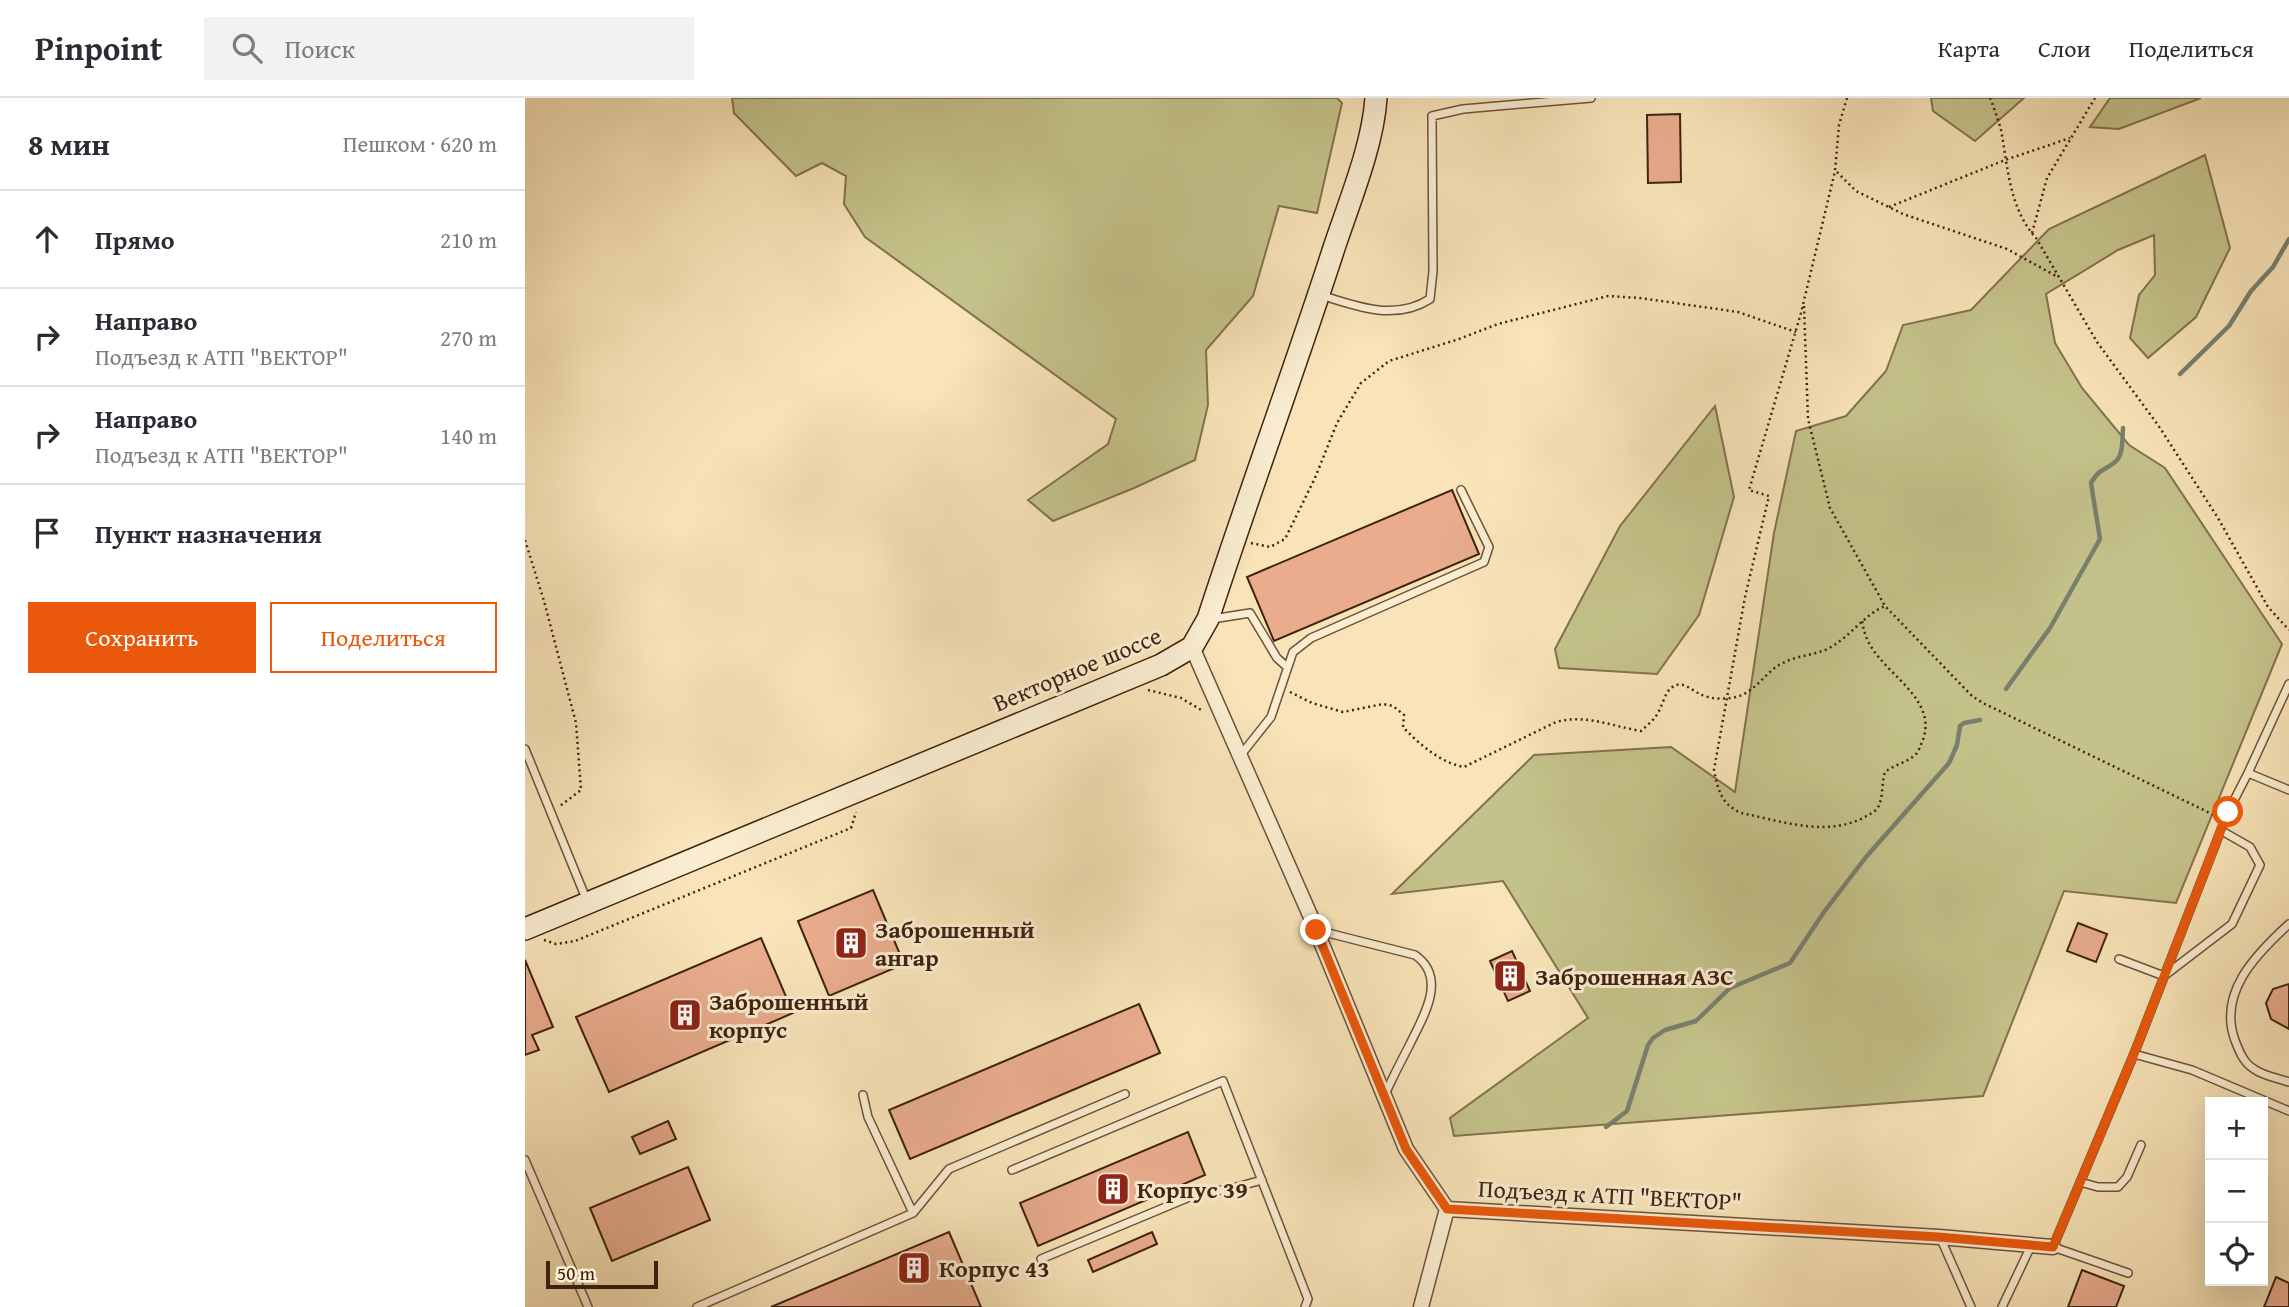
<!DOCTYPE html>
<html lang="ru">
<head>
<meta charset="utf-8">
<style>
	:root { --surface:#fff; --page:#f2f2f3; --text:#2b2b33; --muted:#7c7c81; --line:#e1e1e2; --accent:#ea580c }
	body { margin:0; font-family:"Gentium Book Plus",serif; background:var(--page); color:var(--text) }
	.controls { position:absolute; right:21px; bottom:21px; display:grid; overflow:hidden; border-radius:0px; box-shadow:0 7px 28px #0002 }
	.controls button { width:63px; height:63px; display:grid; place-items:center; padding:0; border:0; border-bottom:2px solid var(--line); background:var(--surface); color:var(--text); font:35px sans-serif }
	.scale { position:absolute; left:21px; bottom:18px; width:112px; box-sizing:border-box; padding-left:7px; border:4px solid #402211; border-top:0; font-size:19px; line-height:24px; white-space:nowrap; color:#402211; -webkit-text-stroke:5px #faedd1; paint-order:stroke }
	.stop { position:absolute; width:21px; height:21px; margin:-16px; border:5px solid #ea580c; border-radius:50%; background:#fff }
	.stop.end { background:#ea580c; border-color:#fff; box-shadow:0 2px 7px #0008 }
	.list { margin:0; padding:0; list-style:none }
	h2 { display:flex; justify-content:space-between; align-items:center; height:91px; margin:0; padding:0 28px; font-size:30px }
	h2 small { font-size:23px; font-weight:400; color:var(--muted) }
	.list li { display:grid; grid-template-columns:46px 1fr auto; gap:21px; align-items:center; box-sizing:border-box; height:98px; padding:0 28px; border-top:2px solid var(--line) }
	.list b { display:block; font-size:26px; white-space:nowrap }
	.list p { margin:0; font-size:23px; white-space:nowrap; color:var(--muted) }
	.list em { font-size:23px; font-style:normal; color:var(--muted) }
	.actions { display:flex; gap:14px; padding:21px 28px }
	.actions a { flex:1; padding:16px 0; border:2px solid var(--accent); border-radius:0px; text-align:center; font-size:24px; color:var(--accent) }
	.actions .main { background:var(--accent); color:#fff }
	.icon { flex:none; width:38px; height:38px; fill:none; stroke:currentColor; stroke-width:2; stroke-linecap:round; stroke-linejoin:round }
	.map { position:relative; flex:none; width:1764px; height:1209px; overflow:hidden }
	header { display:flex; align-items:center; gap:42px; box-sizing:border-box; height:98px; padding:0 35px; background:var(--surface); border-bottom:2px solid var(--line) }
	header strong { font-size:33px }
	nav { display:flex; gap:38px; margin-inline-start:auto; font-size:24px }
	.search { width:490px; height:63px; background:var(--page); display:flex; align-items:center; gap:18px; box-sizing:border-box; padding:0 24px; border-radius:0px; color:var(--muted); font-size:26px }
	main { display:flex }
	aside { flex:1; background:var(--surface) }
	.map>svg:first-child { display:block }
	.green { fill:#c4c28a; stroke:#82724e; stroke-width:2 }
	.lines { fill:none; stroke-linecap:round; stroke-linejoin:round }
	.stream { stroke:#78806f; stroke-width:4.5 }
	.building { fill:#e9ad8e; stroke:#402211; stroke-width:2 }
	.lane-casing { stroke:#6e523b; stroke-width:10 }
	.street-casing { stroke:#6e523b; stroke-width:17 }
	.secondary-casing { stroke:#402211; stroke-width:24 }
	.path { stroke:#402211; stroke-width:2.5; stroke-dasharray:2 3.5; stroke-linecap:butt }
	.lane { stroke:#faedd1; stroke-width:7 }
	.street { stroke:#faedd1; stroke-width:14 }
	.secondary { stroke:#faedd1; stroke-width:21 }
	.route { stroke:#ea580c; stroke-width:9 }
	.labels { text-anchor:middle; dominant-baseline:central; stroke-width:6; stroke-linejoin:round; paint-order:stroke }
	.street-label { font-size:24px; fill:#402211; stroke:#faedd1 }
	.poi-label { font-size:24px; font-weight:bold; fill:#402211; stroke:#faedd1; text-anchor:start }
</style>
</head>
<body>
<header>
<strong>Pinpoint</strong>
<div class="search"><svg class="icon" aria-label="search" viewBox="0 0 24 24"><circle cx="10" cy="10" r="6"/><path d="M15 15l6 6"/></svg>Поиск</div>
<nav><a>Карта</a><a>Слои</a><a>Поделиться</a></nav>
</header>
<main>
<aside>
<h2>8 мин<small>Пешком · 620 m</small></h2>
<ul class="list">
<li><svg class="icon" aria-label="ahead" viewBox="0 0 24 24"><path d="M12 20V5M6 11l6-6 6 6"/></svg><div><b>Прямо</b></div><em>210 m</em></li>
<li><svg class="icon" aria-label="right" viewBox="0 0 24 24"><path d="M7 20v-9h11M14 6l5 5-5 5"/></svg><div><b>Направо</b><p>Подъезд к АТП &quot;ВЕКТОР&quot;</p></div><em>270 m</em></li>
<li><svg class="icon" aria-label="right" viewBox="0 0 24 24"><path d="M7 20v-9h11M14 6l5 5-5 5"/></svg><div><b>Направо</b><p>Подъезд к АТП &quot;ВЕКТОР&quot;</p></div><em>140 m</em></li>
<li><svg class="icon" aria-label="arrive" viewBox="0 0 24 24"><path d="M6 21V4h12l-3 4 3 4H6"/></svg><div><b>Пункт назначения</b></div></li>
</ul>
<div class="actions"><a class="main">Сохранить</a><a>Поделиться</a></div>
</aside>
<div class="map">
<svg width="1764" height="1209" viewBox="0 0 1764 1209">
	<rect width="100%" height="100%" fill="#f8e4b8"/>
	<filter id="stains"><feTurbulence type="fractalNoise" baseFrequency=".00286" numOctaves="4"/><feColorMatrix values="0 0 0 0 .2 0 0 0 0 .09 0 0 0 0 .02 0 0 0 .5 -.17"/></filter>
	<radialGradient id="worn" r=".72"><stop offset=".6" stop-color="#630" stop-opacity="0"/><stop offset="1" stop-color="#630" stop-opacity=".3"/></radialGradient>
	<path class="green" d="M207 0H812L817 5 792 115 754 108 728 198 681 252 683 307 670 362 609 390 528 423 503 402 583 346 591 321 340 139 319 106 321 78 297 65 271 78 209 15Z
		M1406 0H1499L1450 43 1408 13Z
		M1585 0H1676L1594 31 1565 29Z
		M1680 57 1705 150 1671 219 1623 260 1605 240 1614 197 1630 177 1629 137 1593 152 1521 196 1530 245 1557 290 1604 347 1640 370 1757 546 1651 805 1539 793 1458 998 929 1038 925 1020 1063 920 978 783 867 796 1009 657 1146 649 1210 694 1249 435 1271 333 1321 318 1361 273 1378 227 1446 212 1524 131Z
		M1190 308 1209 399 1174 517 1132 576 1034 570 1030 551 1095 428Z"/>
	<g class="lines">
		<path class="stream" d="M1655 276 1704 228 1726 193 1748 169 1764 141
			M1481 591 1525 530 1575 441 1566 385C1575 370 1578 373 1589 365 1599 358 1597 341 1598 330
			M1081 1029 1102 1013 1123 947 1128 940 1140 932 1171 923 1205 890 1265 865 1299 814 1341 759 1424 665 1432 647 1435 628 1439 625 1455 622"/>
	</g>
	<path class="building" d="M1155 16 1156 84 1123 85 1122 17Z
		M927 392 954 456 749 543 722 479Z
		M348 792 379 866 304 898 273 823Z
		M1553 825 1582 836 1571 864 1542 853Z
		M236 840 268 915 84 994 51 919Z
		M987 853 1005 893 983 903 965 863Z
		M0 862 28 929 7 937 14 952 0 957Z
		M1764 886V931L1746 921 1741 905 1748 891Z
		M614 906 635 955 385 1061 364 1012Z
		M143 1023 151 1041 115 1056 107 1039Z
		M663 1034 680 1077 513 1148 495 1105Z
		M163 1069 185 1122 87 1163 65 1110Z
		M424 1134 456 1209H246Z
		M627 1134 632 1146 568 1174 563 1162Z
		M1557 1172 1599 1188 1591 1209H1543Z
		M1751 1179 1764 1185V1209H1739Z"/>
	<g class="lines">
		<defs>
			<path id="lane" d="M796 197C832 209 871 223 905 201L908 173 907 18 938 11 1066 0
				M687 521 725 515 752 560 762 569
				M0 651 62 803
				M715 658 746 619 768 554 786 540 959 464 964 449 936 392
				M1723 675 1764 586
				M1764 826C1731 856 1691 896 1711 945 1715 955 1719 965 1729 971 1738 978 1753 980 1764 984
				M791 832 890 857C923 880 898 919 885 946 876 963 868 979 860 996
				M1594 861 1639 878 1707 826 1735 767 1725 749 1697 733
				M1609 956 1667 972 1764 1013
				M338 997 343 1019 388 1115
				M0 1062 63 1209
				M487 1072 698 983 783 1201 780 1209
				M1555 1084 1573 1089H1593L1602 1079 1616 1047
				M1415 1139 1446 1209
				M516 1161 679 1093 701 1092 737 1082
				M1603 1175 1528 1149 1609 956 1703 714 1723 675 1764 692
				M172 1209 388 1115 424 1071 600 996
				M1477 1209 1506 1148"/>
			<path id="street" d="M667 549 785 817 881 1051 922 1111
				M922 1111 1414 1139 1528 1149
				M896 1209 922 1111"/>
			<path id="secondary" d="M0 831 636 567 667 549 683 521C723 398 768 276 808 153 823 107 848 48 851 0"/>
		</defs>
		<use href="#lane" class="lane-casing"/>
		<use href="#street" class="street-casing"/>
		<use href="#secondary" class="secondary-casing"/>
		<path class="path" d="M1322 0 1314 27 1310 73 1276 215 1224 392 1244 398 1220 499 1189 672C1193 692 1196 706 1216 715 1256 723 1300 739 1338 720 1343 717 1348 715 1352 711 1359 700 1356 686 1360 674 1369 667 1380 665 1389 658 1393 655 1395 649 1397 644 1413 607 1371 582 1352 557 1343 546 1339 536 1337 522
			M1465 0C1469 10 1473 21 1476 32 1483 69 1484 110 1511 140L1572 244 1633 327 1693 420 1743 509 1764 532
			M1312 74 1331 93 1378 116 1482 151 1531 178
			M1364 109 1480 62 1545 40
			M1507 135 1522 80 1570 0
			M1279 208 1283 321 1305 410 1360 508 1447 598 1458 605 1691 718
			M0 442 19 503 51 625 56 692 35 708
			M726 445 745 449 760 441 790 380 812 325 836 285 864 263 934 241 973 226 1083 198 1115 200 1213 214 1271 234
			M623 592 656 600 678 613
			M765 594 787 605 818 614 858 606 868 608 879 617 878 629C894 646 916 665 939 669L1031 624C1061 616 1086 628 1116 633 1121 628 1127 624 1131 618 1137 610 1139 596 1146 590 1157 581 1166 592 1175 596 1186 602 1205 602 1217 597 1231 591 1241 575 1254 567 1269 558 1285 558 1300 552 1323 542 1337 518 1360 508
			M19 842 31 846 50 843 326 730 331 714"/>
		<use href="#lane" class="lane"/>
		<use href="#street" class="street"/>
		<use href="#secondary" class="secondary"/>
	</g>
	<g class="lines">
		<path class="route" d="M791 832 881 1051 922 1111 1414 1139 1528 1149 1609 956 1703 714"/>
	</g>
	<defs>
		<symbol id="building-square" viewBox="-11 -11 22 22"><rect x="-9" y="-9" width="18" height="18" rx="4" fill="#8f2418" stroke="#faedd1"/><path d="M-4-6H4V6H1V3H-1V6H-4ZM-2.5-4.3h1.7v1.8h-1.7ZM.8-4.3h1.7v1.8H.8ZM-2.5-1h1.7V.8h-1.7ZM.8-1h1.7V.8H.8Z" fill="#fff"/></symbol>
	</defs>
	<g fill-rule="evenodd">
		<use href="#building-square" x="307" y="826" width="38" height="38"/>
		<use href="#building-square" x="966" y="859" width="38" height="38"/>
		<use href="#building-square" x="141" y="898" width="38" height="38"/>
		<use href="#building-square" x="569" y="1072" width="38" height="38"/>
		<use href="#building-square" x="370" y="1151" width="38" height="38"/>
	</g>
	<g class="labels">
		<g class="street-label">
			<text transform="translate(552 571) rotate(-23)">Векторное шоссе</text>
			<text transform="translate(1085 1097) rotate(3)">Подъезд к АТП "ВЕКТОР"</text>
		</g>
		<g class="poi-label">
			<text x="350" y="831">Заброшенный<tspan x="350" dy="28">ангар</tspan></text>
			<text x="1010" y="878">Заброшенная АЗС</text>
			<text x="184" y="903">Заброшенный<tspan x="184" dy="28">корпус</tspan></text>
			<text x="612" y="1091">Корпус 39</text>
			<text x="414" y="1170">Корпус 43</text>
		</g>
	</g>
	<rect width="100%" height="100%" filter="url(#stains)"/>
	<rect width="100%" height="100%" fill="url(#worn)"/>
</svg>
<div class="controls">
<button>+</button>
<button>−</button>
<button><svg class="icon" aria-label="locate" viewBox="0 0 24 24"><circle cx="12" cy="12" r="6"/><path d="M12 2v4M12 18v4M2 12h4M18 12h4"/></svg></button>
</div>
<div class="scale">50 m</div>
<div class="stop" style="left:1703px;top:714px"></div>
<div class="stop end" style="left:791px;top:832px"></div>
</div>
</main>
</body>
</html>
